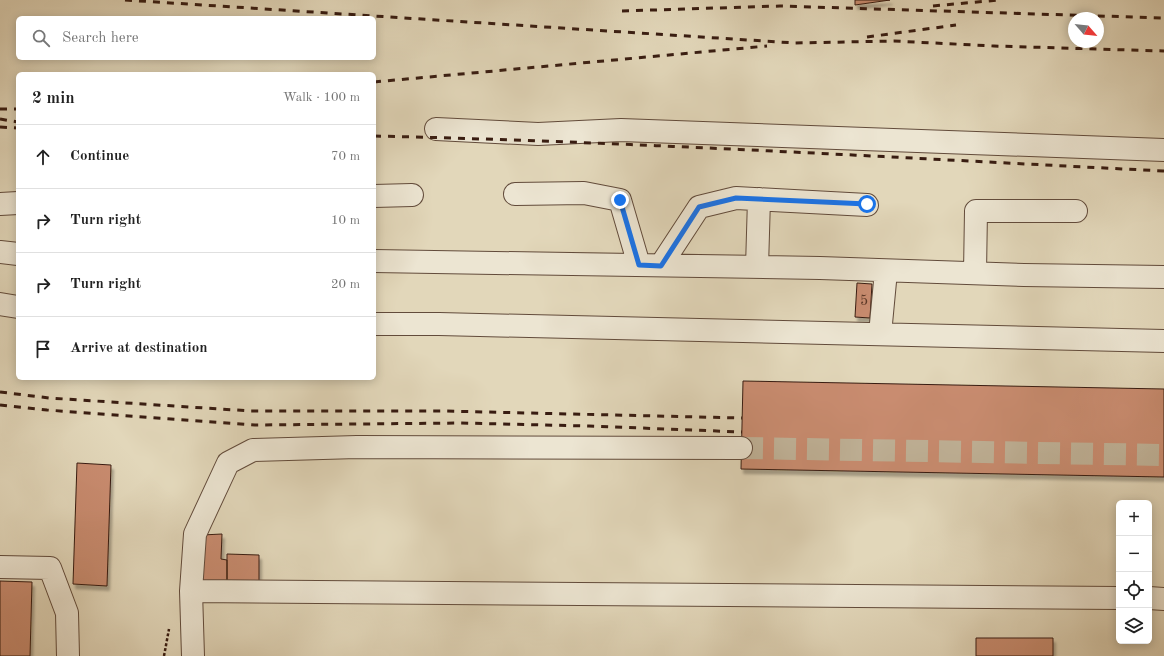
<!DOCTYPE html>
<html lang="en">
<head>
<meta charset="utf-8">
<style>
	:root { --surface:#fff; --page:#f2f2f2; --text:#222; --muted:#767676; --line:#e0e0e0 }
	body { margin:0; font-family:"Old Standard TT",serif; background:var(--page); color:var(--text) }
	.controls { position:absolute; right:12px; bottom:12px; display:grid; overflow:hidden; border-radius:6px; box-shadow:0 2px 10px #0003 }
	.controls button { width:36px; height:36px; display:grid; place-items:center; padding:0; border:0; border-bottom:1px solid var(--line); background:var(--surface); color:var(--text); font:20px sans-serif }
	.compass { position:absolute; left:1068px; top:12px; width:36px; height:36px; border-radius:50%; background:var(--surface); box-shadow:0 2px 10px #0003; rotate:118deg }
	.stop { position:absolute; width:12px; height:12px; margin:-9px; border:3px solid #1a73e8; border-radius:50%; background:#fff }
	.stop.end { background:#1a73e8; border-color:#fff; box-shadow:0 1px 4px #0008 }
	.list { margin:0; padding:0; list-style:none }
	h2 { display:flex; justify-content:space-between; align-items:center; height:52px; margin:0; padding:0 16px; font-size:17px }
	h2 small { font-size:13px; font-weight:400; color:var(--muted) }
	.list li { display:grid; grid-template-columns:26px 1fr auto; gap:12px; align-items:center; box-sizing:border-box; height:64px; padding:0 16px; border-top:1px solid var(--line) }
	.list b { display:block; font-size:15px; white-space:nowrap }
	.list em { font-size:13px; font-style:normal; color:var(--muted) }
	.icon { flex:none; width:22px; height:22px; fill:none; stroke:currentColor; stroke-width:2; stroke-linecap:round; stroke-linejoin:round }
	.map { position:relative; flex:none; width:1164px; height:656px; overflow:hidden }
	.search { position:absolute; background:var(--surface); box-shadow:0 2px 10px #0003; left:16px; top:16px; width:360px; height:44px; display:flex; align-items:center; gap:10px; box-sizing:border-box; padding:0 14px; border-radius:6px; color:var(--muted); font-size:15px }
	.panel { position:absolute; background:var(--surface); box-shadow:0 2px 10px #0003; left:16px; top:72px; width:360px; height:308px; border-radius:6px }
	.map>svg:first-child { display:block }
	.building { fill:#c98c6f; stroke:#381c11; filter:url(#shadow) }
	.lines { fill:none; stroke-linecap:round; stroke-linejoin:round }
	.minor-tunnel { stroke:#c0b298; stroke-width:22; stroke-dasharray:22 11; stroke-linecap:butt }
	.minor-casing { stroke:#624b3b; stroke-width:24 }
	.path { stroke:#381c11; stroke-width:2.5; stroke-dasharray:3 2; stroke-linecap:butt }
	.minor { stroke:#ece5d2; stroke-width:22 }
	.rail { stroke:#381c11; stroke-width:3; stroke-dasharray:7 7; stroke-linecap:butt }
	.route { stroke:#1a73e8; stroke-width:5 }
	.labels { text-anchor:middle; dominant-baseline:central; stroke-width:4; stroke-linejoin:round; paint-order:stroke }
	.number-label { font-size:14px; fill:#5c3828 }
</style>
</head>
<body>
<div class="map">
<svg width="1164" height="656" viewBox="0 0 1164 656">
	<defs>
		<filter id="shadow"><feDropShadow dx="2.5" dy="4.5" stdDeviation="1" flood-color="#0004"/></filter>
	</defs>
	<rect width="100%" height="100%" fill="#e2d7ba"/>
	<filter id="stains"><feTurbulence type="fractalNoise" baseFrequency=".005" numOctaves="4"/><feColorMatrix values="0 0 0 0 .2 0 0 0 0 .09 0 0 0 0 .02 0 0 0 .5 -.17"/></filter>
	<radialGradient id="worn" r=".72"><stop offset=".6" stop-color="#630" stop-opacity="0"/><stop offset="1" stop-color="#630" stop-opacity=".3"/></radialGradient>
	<path class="building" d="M855 0H890L855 5Z
		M857 283 872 284 870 318 855 317Z
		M743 381 1164 389V477L741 469Z
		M77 463 111 465 107 586 73 584Z
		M222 534 221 559 227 560V583L198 585 202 535Z
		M227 554 259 555V583H227Z
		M0 581 32 582 30 656H0Z
		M976 638H1053V656H976Z"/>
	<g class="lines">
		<path class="minor-tunnel" d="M741 448 1164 455"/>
		<defs>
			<path id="minor" d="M436 129 538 134 621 130 1164 150
				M515 194 584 193 620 200 639 265
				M374 196 412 195
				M0 204 18 203
				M0 252 18 254
				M374 261 820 268 1024 275 1164 277
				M661 265 699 207 736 198 867 205
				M757 267 759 199
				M975 273 976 211H1076
				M0 304 18 307
				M374 324H439L1164 341
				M880 334 886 271
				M741 448 357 447 253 450 228 463 195 534 191 591 1119 598
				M0 567 50 568 67 613 68 656
				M191 591 193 656
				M1149 598 1164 599"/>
		</defs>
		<use href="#minor" class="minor-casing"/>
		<path class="path" d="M164 656 169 629"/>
		<use href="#minor" class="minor"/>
		<path class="rail" d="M125 0 795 43 894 41 994 46 1164 51
			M933 6 999 0
			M622 11 780 6 1164 18
			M867 37 956 25
			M374 82 767 46
			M0 109H18
			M0 119 18 122
			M0 127 18 128
			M374 136C638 142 901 158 1164 171
			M0 392 49 398 251 411H443L742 418
			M0 405 47 410 255 425 461 423 589 426 742 432"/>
	</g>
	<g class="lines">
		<path class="route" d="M620 200 639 265 661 266 699 207 736 198 867 204"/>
	</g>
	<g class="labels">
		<g class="number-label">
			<text x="864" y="301">5</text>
		</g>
	</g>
	<rect width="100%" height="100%" filter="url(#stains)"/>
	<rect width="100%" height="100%" fill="url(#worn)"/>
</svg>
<div class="controls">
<button>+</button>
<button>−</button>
<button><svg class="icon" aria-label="locate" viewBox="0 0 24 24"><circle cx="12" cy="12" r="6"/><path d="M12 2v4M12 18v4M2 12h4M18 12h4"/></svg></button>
<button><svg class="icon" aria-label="layers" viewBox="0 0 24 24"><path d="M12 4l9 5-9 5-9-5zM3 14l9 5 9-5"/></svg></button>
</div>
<svg class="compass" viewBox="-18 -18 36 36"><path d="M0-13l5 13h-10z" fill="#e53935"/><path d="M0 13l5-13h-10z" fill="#767676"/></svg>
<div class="stop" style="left:867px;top:204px"></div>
<div class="stop end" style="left:620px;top:200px"></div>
<div class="search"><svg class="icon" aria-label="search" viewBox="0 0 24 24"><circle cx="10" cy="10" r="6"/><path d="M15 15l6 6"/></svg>Search here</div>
<section class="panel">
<h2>2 min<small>Walk · 100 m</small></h2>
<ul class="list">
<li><svg class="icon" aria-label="ahead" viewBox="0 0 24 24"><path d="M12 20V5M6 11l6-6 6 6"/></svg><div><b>Continue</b></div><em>70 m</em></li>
<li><svg class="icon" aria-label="right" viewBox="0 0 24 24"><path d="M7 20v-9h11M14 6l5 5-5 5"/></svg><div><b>Turn right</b></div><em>10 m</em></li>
<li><svg class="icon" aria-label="right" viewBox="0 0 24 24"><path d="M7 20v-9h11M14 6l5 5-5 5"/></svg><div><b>Turn right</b></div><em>20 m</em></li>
<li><svg class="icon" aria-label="arrive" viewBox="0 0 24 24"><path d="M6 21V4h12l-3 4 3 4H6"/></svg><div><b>Arrive at destination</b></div></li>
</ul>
</section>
</div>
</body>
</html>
